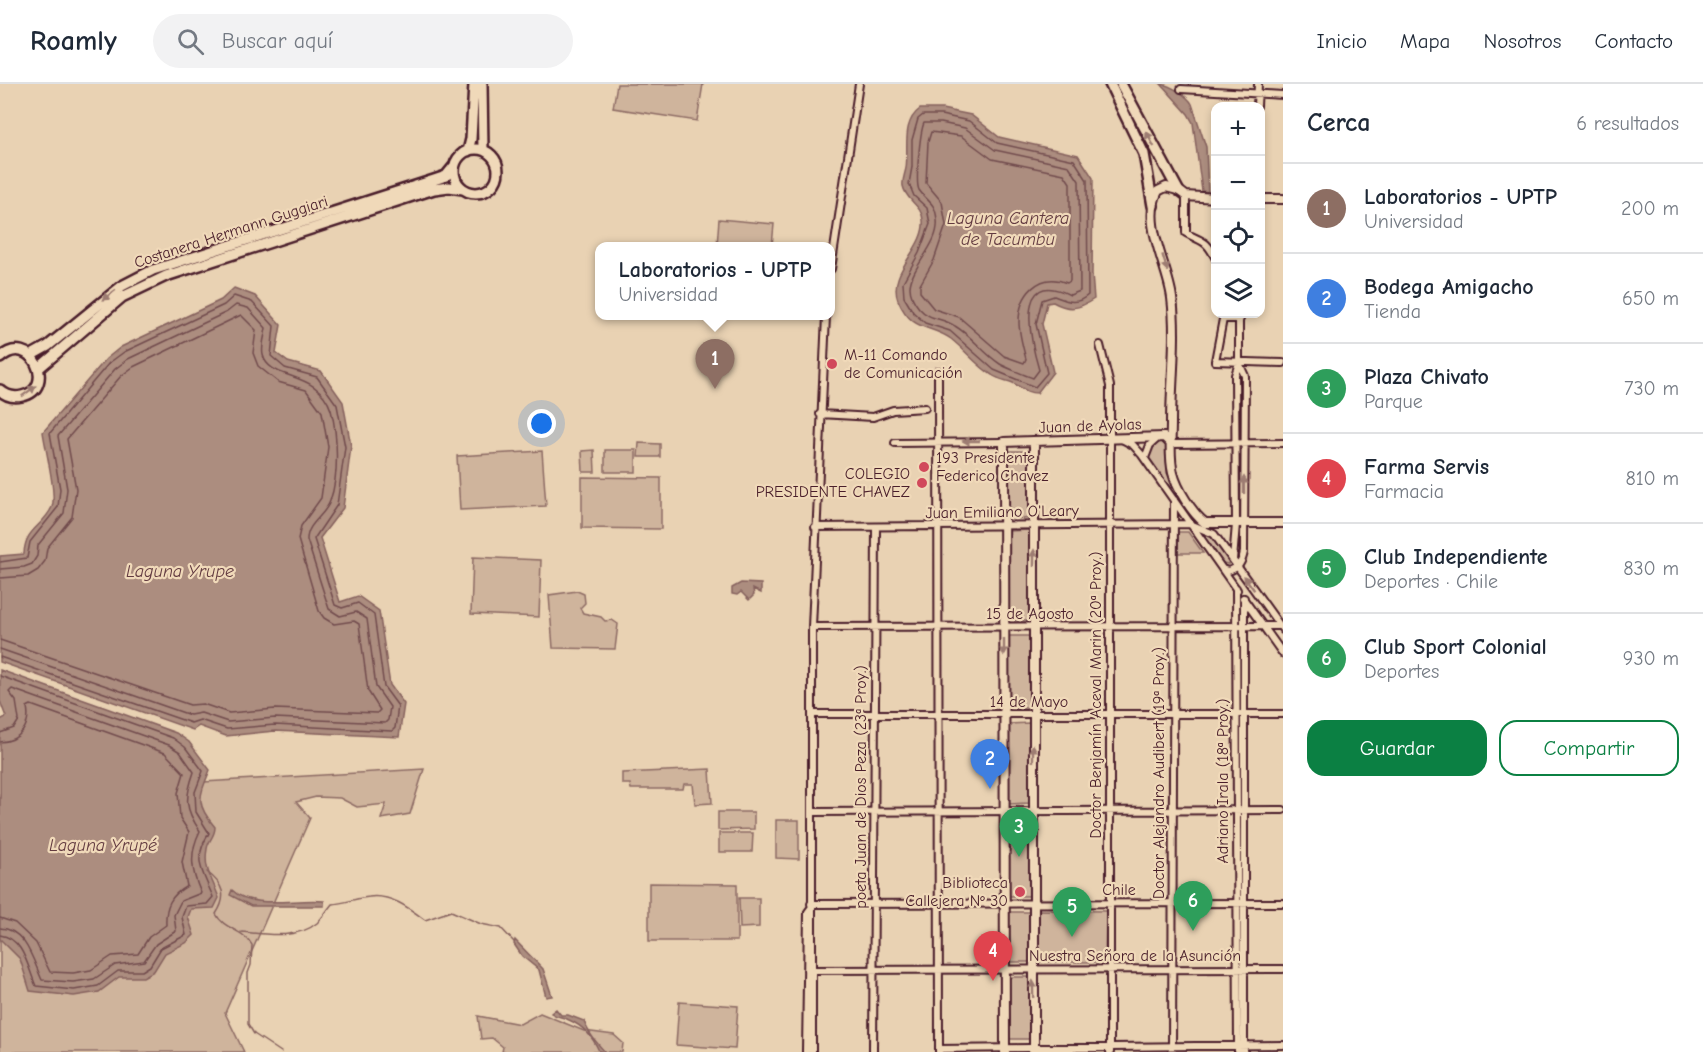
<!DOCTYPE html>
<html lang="es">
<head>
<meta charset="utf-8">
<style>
	:root { --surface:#fff; --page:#f2f2f3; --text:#1f2937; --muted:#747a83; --line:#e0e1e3; --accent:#0b8043 }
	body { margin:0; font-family:"Comic Neue",sans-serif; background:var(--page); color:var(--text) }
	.controls { position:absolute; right:18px; top:18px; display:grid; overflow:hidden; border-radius:12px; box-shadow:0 3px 9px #0003 }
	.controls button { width:54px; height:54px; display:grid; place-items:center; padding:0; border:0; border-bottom:2px solid var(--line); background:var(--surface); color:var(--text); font:30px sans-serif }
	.you { position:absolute; left:542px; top:340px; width:21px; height:21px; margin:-15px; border:4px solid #fff; border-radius:50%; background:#1a73e8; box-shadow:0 0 0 9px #1a73e833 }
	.badge { display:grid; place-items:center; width:39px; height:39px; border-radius:50%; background:var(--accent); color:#fff; font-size:20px; font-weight:700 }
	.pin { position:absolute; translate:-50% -50px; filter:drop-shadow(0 2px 3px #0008) }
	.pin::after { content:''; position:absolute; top:32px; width:21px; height:18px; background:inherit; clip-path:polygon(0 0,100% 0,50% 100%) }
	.popup { position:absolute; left:595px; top:158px; width:240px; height:78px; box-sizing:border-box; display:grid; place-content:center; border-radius:12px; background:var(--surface); filter:drop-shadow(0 2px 4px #0005); font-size:20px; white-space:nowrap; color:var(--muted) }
	.popup b { font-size:22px; color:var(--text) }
	.popup::after { content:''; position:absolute; left:50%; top:100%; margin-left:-12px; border:12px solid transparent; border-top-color:var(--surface) }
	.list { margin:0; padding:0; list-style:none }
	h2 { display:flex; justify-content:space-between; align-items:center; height:78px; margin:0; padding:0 24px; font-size:26px }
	h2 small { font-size:20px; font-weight:400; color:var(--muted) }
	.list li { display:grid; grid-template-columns:39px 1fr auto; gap:18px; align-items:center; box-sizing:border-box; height:90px; padding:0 24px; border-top:2px solid var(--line) }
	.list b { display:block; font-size:22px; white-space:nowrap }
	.list p { margin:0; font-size:20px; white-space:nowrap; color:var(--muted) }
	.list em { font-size:20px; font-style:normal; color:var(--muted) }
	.actions { display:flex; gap:12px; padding:18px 24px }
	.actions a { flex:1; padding:14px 0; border:2px solid var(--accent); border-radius:18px; text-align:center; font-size:21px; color:var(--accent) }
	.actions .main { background:var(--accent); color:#fff }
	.icon { flex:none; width:33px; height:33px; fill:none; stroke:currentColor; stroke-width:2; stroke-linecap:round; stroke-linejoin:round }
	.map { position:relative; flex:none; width:1283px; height:968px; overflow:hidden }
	header { display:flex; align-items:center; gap:36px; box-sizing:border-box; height:84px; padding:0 30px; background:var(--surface); border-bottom:2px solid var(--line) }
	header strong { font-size:28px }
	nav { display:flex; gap:33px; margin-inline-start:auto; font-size:21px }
	.search { width:420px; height:54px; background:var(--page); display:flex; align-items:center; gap:15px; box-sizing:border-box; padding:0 21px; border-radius:33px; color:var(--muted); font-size:22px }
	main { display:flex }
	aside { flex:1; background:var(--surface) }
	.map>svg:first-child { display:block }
	.green { fill:#cfb49c; stroke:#8c6a64; stroke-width:1.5 }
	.water { fill:#ac8d7f; stroke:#85615d; stroke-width:1.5 }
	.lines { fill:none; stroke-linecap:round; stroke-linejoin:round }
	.shore { stroke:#714b4d; stroke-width:1.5 }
	.stream { stroke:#85615d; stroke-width:1.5 }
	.minor-casing { stroke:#4a1f2b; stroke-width:10 }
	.major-casing { stroke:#4a1f2b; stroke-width:12 }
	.highway-casing { stroke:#4a1f2b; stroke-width:14 }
	.minor { stroke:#f0d9b9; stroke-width:6 }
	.major { stroke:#f0d9b9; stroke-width:8 }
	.highway { stroke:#f0d9b9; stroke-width:9 }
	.oneway { fill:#9d7c72 }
	.poi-dot { fill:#d1495b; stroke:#f0d9b9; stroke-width:2 }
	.labels { text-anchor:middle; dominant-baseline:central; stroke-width:4.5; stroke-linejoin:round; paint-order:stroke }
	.street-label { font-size:16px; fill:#4a1f2b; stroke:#f0d9b9 }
	.poi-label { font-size:16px; fill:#4a1f2b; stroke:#f0d9b9; text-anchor:start }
	.water-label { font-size:18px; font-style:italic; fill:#623a40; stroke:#f0d9b9 }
</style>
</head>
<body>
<header>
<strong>Roamly</strong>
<div class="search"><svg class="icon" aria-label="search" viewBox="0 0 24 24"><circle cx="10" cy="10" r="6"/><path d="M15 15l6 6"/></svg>Buscar aquí</div>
<nav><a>Inicio</a><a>Mapa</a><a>Nosotros</a><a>Contacto</a></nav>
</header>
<main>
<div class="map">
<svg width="1283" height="968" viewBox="0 0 1283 968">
	<rect width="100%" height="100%" fill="#e9d2b3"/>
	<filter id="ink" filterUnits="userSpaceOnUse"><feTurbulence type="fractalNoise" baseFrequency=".0167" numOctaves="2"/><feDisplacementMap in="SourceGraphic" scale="12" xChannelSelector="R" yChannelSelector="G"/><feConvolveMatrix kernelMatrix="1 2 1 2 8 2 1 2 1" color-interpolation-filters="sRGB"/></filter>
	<g filter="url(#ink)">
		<path class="green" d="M617 0H703L697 37 613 24Z
			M719 135 774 140 772 162H717Z
			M1159 357H1166L1167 389 1196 434H1191L1147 373 1150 364Z
			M639 359 660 360V373H638Z
			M594 366 595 388H583L582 367Z
			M605 366H636V388H605Z
			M542 367 546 422 460 426 457 372Z
			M1008 367H1029V435L1008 434Z
			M582 393 661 394V445L582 444Z
			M1029 446V537H1009V447Z
			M1178 448H1188L1203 469H1178Z
			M1206 449 1211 451 1229 476 1228 480 1223 479 1205 454Z
			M473 473 541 476 539 533 471 530Z
			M577 507 584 510 585 519 580 524 583 529 601 533 605 537 612 536 618 540 615 565 553 564 549 511Z
			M1008 552H1029V624H1009Z
			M1029 639V719L1009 720V640Z
			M424 685 410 730 381 735 386 720 357 723 340 714 316 713 296 718 310 734 225 929 244 968H0V710Z
			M710 685 712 719 695 720 693 700H684L683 705H631L630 700H622V689Z
			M718 728H754V745L718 746Z
			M1009 735H1029V812H1009Z
			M776 736H799V775L776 774Z
			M719 749H753L752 768H719Z
			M649 799 737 800V857H649Z
			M739 814H759V843L740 844Z
			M1039 826 1106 827 1105 878H1039Z
			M1009 828H1029V878H1009Z
			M1009 893H1029V955H1009Z
			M679 918 738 922 735 965 676 961Z
			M540 929 584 947 614 951 623 959 622 968H502L503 963 492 954 481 955 478 932 520 940Z"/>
		<path class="water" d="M1161 0C1170 1 1188 12 1192 20L1206 63 1208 108 1202 107 1193 39 1188 30Z
			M920 25H942L971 31 999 53 1078 71 1093 94 1092 190 1094 215C1079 225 1069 227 1053 218L1047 219 1042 240 1053 288 1037 309C1027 309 1022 304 1013 299 1006 296 999 296 992 291 977 282 965 266 951 255 930 240 912 249 898 216 887 187 926 164 923 136 922 121 906 117 903 102 902 96 905 90 906 84 909 63 901 39 920 25Z
			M234 204 255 212 281 241 276 269 288 278 321 287 343 318 351 362 343 424 320 454 340 518 358 512 379 527 390 601 404 620 399 653 275 647 226 652 199 642 193 646 0 578V472L24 470C25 444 43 443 52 423 57 411 45 363 43 348L106 275 121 263 221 216Z
			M741 499 761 500V509L753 505 754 511 749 516 741 508 737 511 732 510V504Z
			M0 586 176 649 189 658 210 686C199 713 195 720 215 743 215 753 208 756 207 765 203 785 213 796 219 814L214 824 191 825 188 833 194 851 186 859 165 869 154 887 143 893H119L99 908 74 912 30 907 20 875 0 855V636L6 633 0 617Z
			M232 806C252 826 296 814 324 817V822H251L230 811Z
			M515 856 543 885 552 912 546 913 539 886 522 872 514 860Z
			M556 925 561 931H568L584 937C588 949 597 959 605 968L599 967C593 953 583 942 569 936 562 932 558 934 551 929Z"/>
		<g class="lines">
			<path class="shore" d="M941 31 969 37 997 59 1074 76 1087 96 1088 211C1076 222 1067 217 1054 212L1042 216 1036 240 1047 289 1035 303 994 286 950 247 925 239 913 228 904 213 903 198 919 169 930 140 927 124 914 112 909 100 912 83V56L918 35 923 31Z
				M924 39H941L965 44 995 66 1069 82 1079 97 1080 207 1070 211C1013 182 1031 259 1039 286L1033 294C1027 292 1005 283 1000 280 984 270 972 252 955 242 943 234 929 236 919 224 914 218 910 210 910 203 911 182 940 160 937 136 935 117 928 119 919 106 915 99 920 48 924 39Z
				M931 48 961 52 992 75 1064 90 1070 99V197L1067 199C1039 187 1019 211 1019 238 1019 250 1023 264 1026 275L1024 279 1004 272 959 233 934 225 920 208V201L934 176 946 141 942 118 926 99 928 58Z
				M0 478 27 474 30 458 58 423 60 405 50 349 109 279 124 268 224 221 234 212 252 218 274 242 271 272 285 284 317 293 337 321 345 363 337 421 314 455 335 521 342 524 358 519 374 531 384 603 398 622 395 644 392 647 275 641 227 645 200 636 191 639 0 573
				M0 485 24 483 32 480 37 472 38 461 64 429 67 405 58 352 115 285 128 275 227 228 236 221 248 224 266 244C265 252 261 263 263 271 269 298 318 285 331 326 338 352 339 392 330 417 325 432 307 439 307 456L329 525 340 532 356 528 367 535 376 603 390 623 388 636 385 639 275 634 228 638 201 629 190 631 0 565
				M0 494 28 492 38 486 45 477 47 464 72 433 76 405 67 355 121 292 133 283 241 231 256 246 253 269 258 282 278 298 306 306 322 328 328 363 321 414 301 442 298 455 319 527 324 534 334 540 354 537 359 540 368 607 380 626 377 629 275 625 229 629 203 620 190 621 0 556
				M0 592 173 654 185 663 203 687 195 708 196 728 209 749C192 777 202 786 213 813L207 820 186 822 182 833 186 851 161 864 150 882 142 887H118L98 902 74 906 36 902C28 885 24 854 0 851
				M0 649 14 644 19 636 16 617 9 608 12 605 169 661 180 668 194 688C185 714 184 724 200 747 189 769 191 787 201 809L181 817 174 831 176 847 156 860 144 877 115 881 94 895 73 898 42 896C33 877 26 845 0 844
				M0 658C20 657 31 642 27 623L31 621 165 669 184 689 178 709 180 734 189 748 182 778 187 802C171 811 165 822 166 841L149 853 138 870 112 872 91 886 73 889 50 888 36 859 15 839 0 834"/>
			<path class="stream" d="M207 788C223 800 228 812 216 830 224 846 243 845 252 861L251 881 248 889V940L254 950 281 968
				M241 848C264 850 297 856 317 839 322 834 327 826 332 820 345 819 357 814 369 813 391 810 409 824 425 836L451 827 481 840 501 844 514 858"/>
			<defs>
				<path id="minor" d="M1181 5 1283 11
					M1257 22 1258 0
					M1186 112V149C1203 159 1205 154 1216 175
					M831 185 859 0
					M1240 235H1223L1215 277 1283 279
					M1100 261 1110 302V968
					M938 287 939 968
					M820 330 873 333 893 326 925 324
					M1122 355 1133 361 1142 371 1237 506
					M895 359 1004 358
					M1171 360 1283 359
					M1145 374 1150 361 1159 353
					M815 443 1190 440 1214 450 1283 546
					M1233 476 1236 440 1235 291 1239 279V230
					M1222 485 1228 487C1239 484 1242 478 1244 468L1245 292 1239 279
					M1236 504 1238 968
					M1243 514 1283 570
					M1244 514V968
					M812 543 1283 542
					M812 630H1283
					M812 728 1283 726
					M811 820 1283 819
					M807 886 1283 885
					M939 965 1283 961
					M806 968 808 828 811 824
					M812 968V543L826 232
					M873 968 876 443
					M1172 968 1174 416"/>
				<path id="major" d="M1216 114 1186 112 1178 106 1166 103 1158 107C1141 139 1168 181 1172 214 1177 254 1171 298 1171 339 1171 355 1169 373 1173 389 1177 405 1192 429 1205 439H1283
					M1260 115H1283
					M1005 968 1004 358 1164 353 1171 360
					M1034 968V358"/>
				<path id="highway" d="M482 0 483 66
					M1110 0 1144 70 1153 122
					M1121 0 1178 106
					M454 87a22 22 0 1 1 44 0a22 22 0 1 1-44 0Z
					M468 67 471 55 474 0
					M30 272 48 262 122 202 153 186 434 96 446 92 455 81
					M0 274C31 246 58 305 22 312 13 314 6 312 0 306
					M39 284 122 213 166 192 434 105 449 103 463 105"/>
			</defs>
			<use href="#minor" class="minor-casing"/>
			<use href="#major" class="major-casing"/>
			<use href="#highway" class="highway-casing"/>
			<use href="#minor" class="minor"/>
			<use href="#major" class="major"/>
			<use href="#highway" class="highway"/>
		</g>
		<defs><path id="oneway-solid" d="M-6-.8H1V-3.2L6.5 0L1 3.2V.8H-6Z" transform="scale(1.5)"/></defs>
		<g class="oneway">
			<use href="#oneway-solid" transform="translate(1150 55) rotate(-118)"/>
			<use href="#oneway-solid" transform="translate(1165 179) rotate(73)"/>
			<use href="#oneway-solid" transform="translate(109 211) rotate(143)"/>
			<use href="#oneway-solid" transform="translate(29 307) rotate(-37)"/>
			<use href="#oneway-solid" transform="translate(971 357) rotate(-180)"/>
			<use href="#oneway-solid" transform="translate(1244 401) rotate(-90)"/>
			<use href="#oneway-solid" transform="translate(1034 474) rotate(-90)"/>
			<use href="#oneway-solid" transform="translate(1249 499) rotate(-126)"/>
			<use href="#oneway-solid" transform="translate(1004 563) rotate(90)"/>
			<use href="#oneway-solid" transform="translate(1033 669) rotate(-90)"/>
			<use href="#oneway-solid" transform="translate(1033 905) rotate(-91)"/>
		</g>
	</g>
	<g class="poi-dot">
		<circle cx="832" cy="280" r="6"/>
		<circle cx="924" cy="383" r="6"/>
		<circle cx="922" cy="399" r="6"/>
		<circle cx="1020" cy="808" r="6"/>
	</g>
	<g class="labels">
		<g class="street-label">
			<text transform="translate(231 148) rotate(-18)">Costanera Hermann Guggiari</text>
			<text transform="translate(1090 342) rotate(-2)">Juan de Ayolas</text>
			<text transform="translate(1002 428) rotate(-1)">Juan Emiliano O'Leary</text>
			<text x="1030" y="530">15 de Agosto</text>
			<text transform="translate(1096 611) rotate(-90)">Doctor Benjamín Aceval Marin (20ª Proy.)</text>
			<text x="1029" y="618">14 de Mayo</text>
			<text transform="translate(1159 689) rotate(-90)">Doctor Alejandro Audibert (19ª Proy.)</text>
			<text transform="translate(1223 697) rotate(-90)">Adriano Irala (18ª Proy.)</text>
			<text transform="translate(861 703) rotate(-90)">poeta Juan de Dios Peza (23ª Proy.)</text>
			<text x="1119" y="806">Chile</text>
			<text x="1135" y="872">Nuestra Señora de la Asunción</text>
		</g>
		<g class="poi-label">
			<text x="844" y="271">M-11 Comando<tspan x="844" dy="18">de Comunicación</tspan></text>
			<text x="936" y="374">193 Presidente<tspan x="936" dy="18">Federico Chavez</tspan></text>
			<text x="910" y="390" text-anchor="end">COLEGIO<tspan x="910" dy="18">PRESIDENTE CHAVEZ</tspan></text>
			<text x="1008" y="799" text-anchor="end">Biblioteca<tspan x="1008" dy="18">Callejera Nº 30</tspan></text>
		</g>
		<g class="water-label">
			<text x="1008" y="134">Laguna Cantera<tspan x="1008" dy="21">de Tacumbu</tspan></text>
			<text x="180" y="487">Laguna Yrupe</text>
			<text x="103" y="761">Laguna Yrupé</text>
		</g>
	</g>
</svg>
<div class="controls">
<button>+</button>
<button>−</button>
<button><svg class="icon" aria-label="locate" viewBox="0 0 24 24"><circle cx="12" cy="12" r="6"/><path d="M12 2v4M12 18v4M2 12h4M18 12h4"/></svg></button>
<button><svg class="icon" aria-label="layers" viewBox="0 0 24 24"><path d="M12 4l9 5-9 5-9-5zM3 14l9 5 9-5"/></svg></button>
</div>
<div class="you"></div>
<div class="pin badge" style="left:715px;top:305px;background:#8d6e63">1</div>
<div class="popup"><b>Laboratorios - UPTP</b>Universidad</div>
<div class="pin badge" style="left:990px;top:705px;background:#3f7fe0">2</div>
<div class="pin badge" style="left:1019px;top:773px;background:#2e9e5b">3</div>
<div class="pin badge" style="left:993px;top:897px;background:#e0444e">4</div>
<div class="pin badge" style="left:1072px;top:853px;background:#2e9e5b">5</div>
<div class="pin badge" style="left:1193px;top:847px;background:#2e9e5b">6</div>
</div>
<aside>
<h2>Cerca<small>6 resultados</small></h2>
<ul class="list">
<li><span class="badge" style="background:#8d6e63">1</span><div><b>Laboratorios - UPTP</b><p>Universidad</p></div><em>200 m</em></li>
<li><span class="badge" style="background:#3f7fe0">2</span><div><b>Bodega Amigacho</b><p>Tienda</p></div><em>650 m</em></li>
<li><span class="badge" style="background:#2e9e5b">3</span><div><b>Plaza Chivato</b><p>Parque</p></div><em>730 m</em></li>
<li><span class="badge" style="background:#e0444e">4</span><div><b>Farma Servis</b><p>Farmacia</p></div><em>810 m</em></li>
<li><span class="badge" style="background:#2e9e5b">5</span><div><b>Club Independiente</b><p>Deportes · Chile</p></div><em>830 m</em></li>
<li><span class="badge" style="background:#2e9e5b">6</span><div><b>Club Sport Colonial</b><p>Deportes</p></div><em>930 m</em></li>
</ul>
<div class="actions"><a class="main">Guardar</a><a>Compartir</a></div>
</aside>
</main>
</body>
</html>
